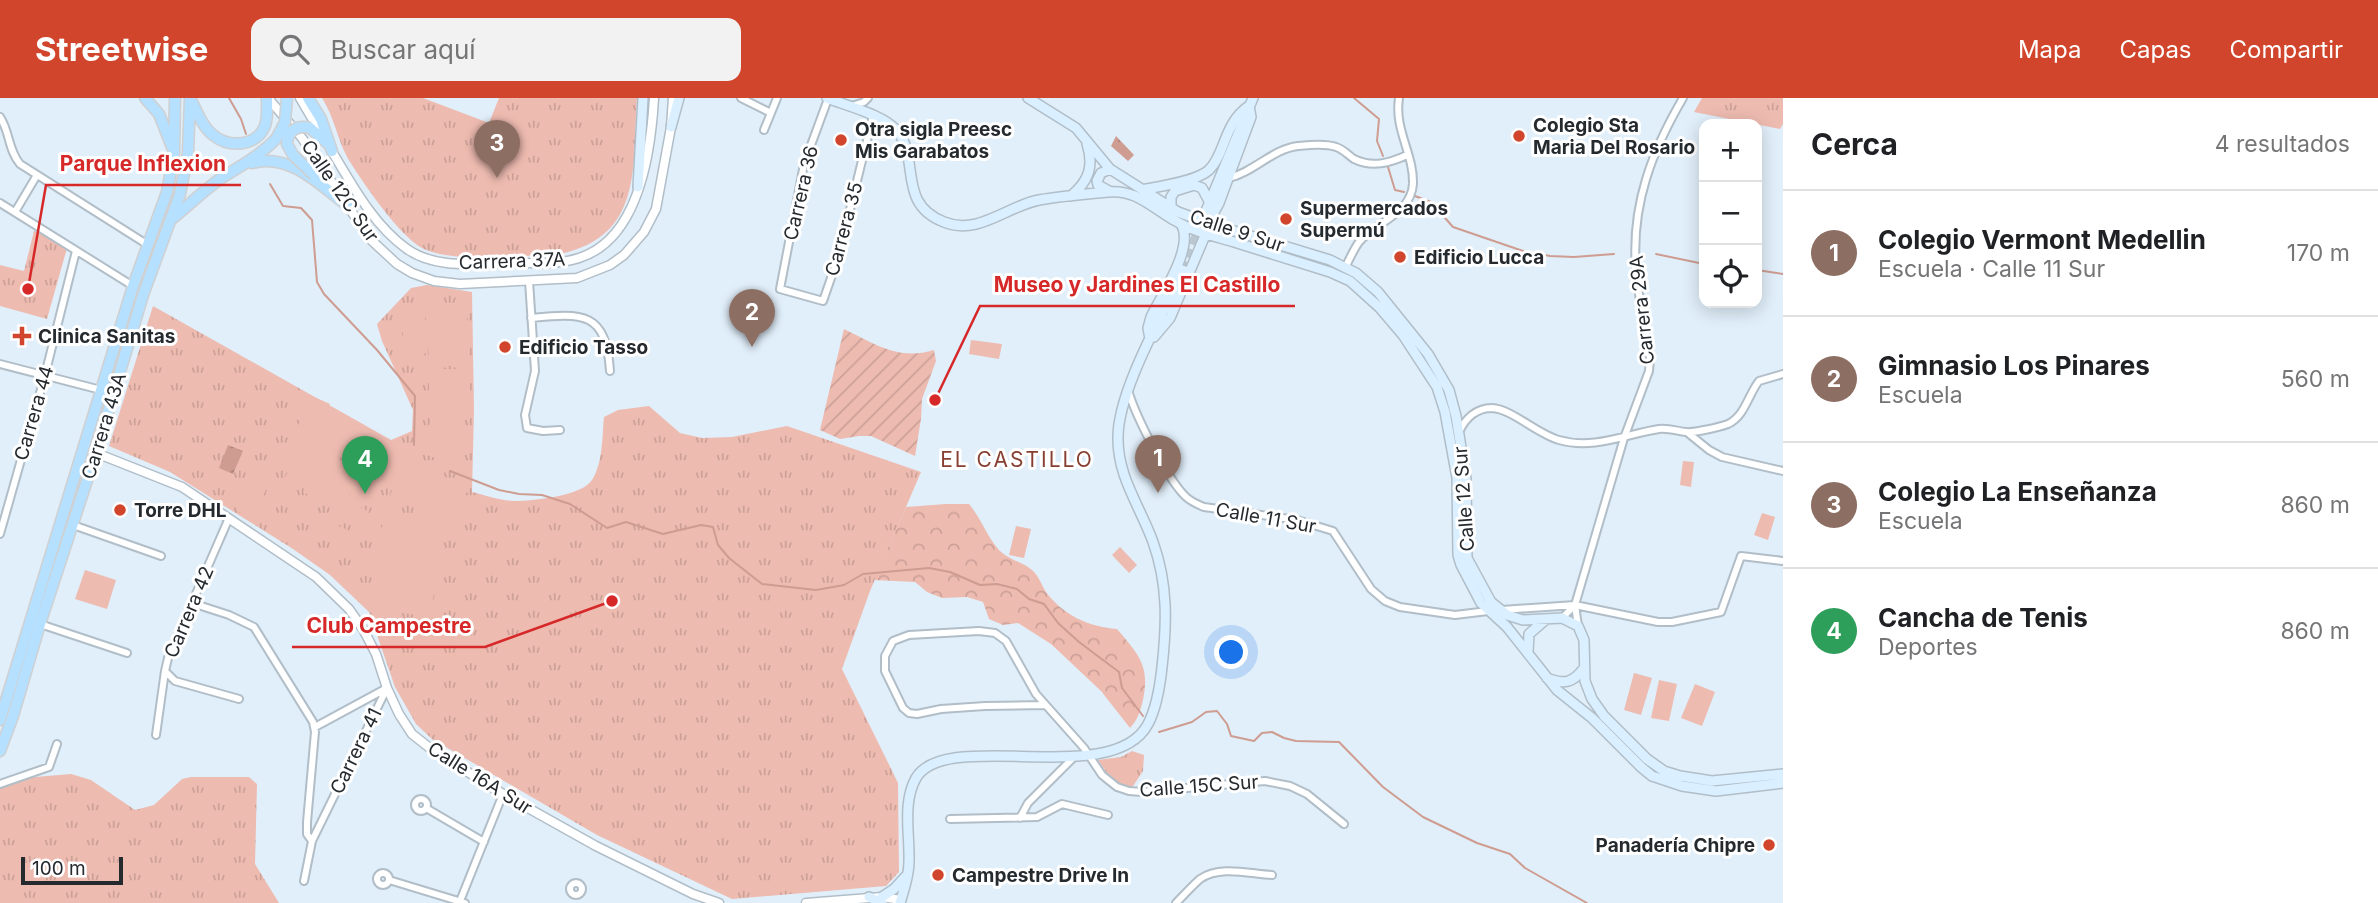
<!DOCTYPE html>
<html lang="es">
<head>
<meta charset="utf-8">
<style>
	:root { --surface:#fff; --page:#f2f2f2; --text:#202124; --muted:#757577; --line:#e0e0e0; --accent:#d0452b }
	body { margin:0; font-family:Inter,sans-serif; background:var(--page); color:var(--text) }
	.controls { position:absolute; right:21px; top:21px; display:grid; overflow:hidden; border-radius:14px; box-shadow:0 4px 18px #0003 }
	.controls button { width:63px; height:63px; display:grid; place-items:center; padding:0; border:0; border-bottom:2px solid var(--line); background:var(--surface); color:var(--text); font:35px sans-serif }
	.scale { position:absolute; left:21px; bottom:18px; width:102px; box-sizing:border-box; padding-left:7px; border:4px solid #252a2e; border-top:0; font-size:19px; line-height:24px; white-space:nowrap; color:#252a2e; -webkit-text-stroke:5px #fff; paint-order:stroke }
	.you { position:absolute; left:1232px; top:555px; width:24px; height:24px; margin:-18px; border:5px solid #fff; border-radius:50%; background:#1a73e8; box-shadow:0 0 0 10px #1a73e833 }
	.badge { display:grid; place-items:center; width:46px; height:46px; border-radius:50%; background:var(--accent); color:#fff; font-size:23px; font-weight:700 }
	.pin { position:absolute; translate:-50% -58px; filter:drop-shadow(0 2px 4px #0008) }
	.pin::after { content:''; position:absolute; top:37px; width:24px; height:21px; background:inherit; clip-path:polygon(0 0,100% 0,50% 100%) }
	.list { margin:0; padding:0; list-style:none }
	h2 { display:flex; justify-content:space-between; align-items:center; height:91px; margin:0; padding:0 28px; font-size:30px }
	h2 small { font-size:23px; font-weight:400; color:var(--muted) }
	.list li { display:grid; grid-template-columns:46px 1fr auto; gap:21px; align-items:center; box-sizing:border-box; height:126px; padding:0 28px; border-top:2px solid var(--line) }
	.list b { display:block; font-size:26px; white-space:nowrap }
	.list p { margin:0; font-size:23px; white-space:nowrap; color:var(--muted) }
	.list em { font-size:23px; font-style:normal; color:var(--muted) }
	.icon { flex:none; width:38px; height:38px; fill:none; stroke:currentColor; stroke-width:2; stroke-linecap:round; stroke-linejoin:round }
	.map { position:relative; flex:none; width:1783px; height:805px; overflow:hidden }
	header { display:flex; align-items:center; gap:42px; box-sizing:border-box; height:98px; padding:0 35px; background:var(--accent); color:#fff }
	header strong { font-size:33px }
	nav { display:flex; gap:38px; margin-inline-start:auto; font-size:24px }
	.search { width:490px; height:63px; background:var(--page); display:flex; align-items:center; gap:18px; box-sizing:border-box; padding:0 24px; border-radius:14px; color:var(--muted); font-size:26px }
	main { display:flex }
	aside { flex:1; background:var(--surface) }
	.map>svg:first-child { display:block }
	.grass { fill:url(#grass-tufts) }
	.forest { fill:url(#forest-crowns) }
	.garden { fill:url(#garden-furrows) }
	.pitch { fill:#eebbb0 }
	.water { fill:url(#water-ripples) }
	.lines { fill:none; stroke-linecap:round; stroke-linejoin:round }
	.stream { stroke:#ce9c90; stroke-width:2 }
	.secondary-tunnel { stroke:#bbc8d1; stroke-width:9; stroke-dasharray:9 4.5; stroke-linecap:butt }
	.minor-casing { stroke:#b1bec8; stroke-width:10 }
	.tertiary-casing { stroke:#b1bec8; stroke-width:11 }
	.secondary-casing { stroke:#b1bec8; stroke-width:12 }
	.primary-casing { stroke:#cfd0d1; stroke-width:13 }
	.minor { stroke:#fff; stroke-width:6 }
	.tertiary { stroke:#fff; stroke-width:8 }
	.secondary { stroke:#daefff; stroke-width:9 }
	.primary { stroke:#b6e0ff; stroke-width:10 }
	.primary-bridge-casing { stroke:#cfd0d1; stroke-width:13; stroke-linecap:butt }
	.primary-bridge { stroke:#b6e0ff; stroke-width:10 }
	.poi-dot { fill:#d0452b; stroke:#fff; stroke-width:2.5 }
	.labels { text-anchor:middle; dominant-baseline:central; stroke-width:6; stroke-linejoin:round; paint-order:stroke }
	.poi-label { font-size:19px; font-weight:bold; fill:#252a2e; stroke:#fff; text-anchor:start }
	.street-label { font-size:19px; fill:#252a2e; stroke:#fff }
	.neighbourhood-label { font-size:21px; letter-spacing:2px; fill:#863f31; stroke:#fff }
	.leader { fill:none; stroke:#d62828; stroke-width:2.5 }
	.callout-dot { fill:#d62828; stroke:#fff; stroke-width:2.5 }
	.callout-label { font-size:21px; text-anchor:middle; font-weight:bold; fill:#d62828; stroke:#fff; stroke-width:6; stroke-linejoin:round; paint-order:stroke }
</style>
</head>
<body>
<header>
<strong>Streetwise</strong>
<div class="search"><svg class="icon" aria-label="search" viewBox="0 0 24 24"><circle cx="10" cy="10" r="6"/><path d="M15 15l6 6"/></svg>Buscar aquí</div>
<nav><a>Mapa</a><a>Capas</a><a>Compartir</a></nav>
</header>
<main>
<div class="map">
<svg width="1783" height="805" viewBox="0 0 1783 805">
	<defs>
		<pattern id="grass-tufts" width="24" height="20" patternUnits="userSpaceOnUse" patternTransform="scale(1.75)"><rect width="24" height="20" fill="#eebbb0"/><path d="M3 7l-1-3M5 7V3M7 7l1-3M15 17l-1-3M17 17v-4M19 17l1-3" fill="none" stroke="#cca198"/></pattern>
		<pattern id="forest-crowns" width="20" height="18" patternUnits="userSpaceOnUse" patternTransform="scale(1.75)"><rect width="20" height="18" fill="#eebbb0"/><path d="M2 6a3 3 0 1 1 6 0M12 15a3 3 0 1 1 6 0" fill="none" stroke="#cca198"/></pattern>
		<pattern id="garden-furrows" width="10" height="10" patternUnits="userSpaceOnUse" patternTransform="scale(1.75)"><rect width="10" height="10" fill="#eebbb0"/><path d="M-1 1l2-2M0 10L10 0M9 11l2-2" fill="none" stroke="#cca198"/></pattern>
		<pattern id="water-ripples" width="26" height="14" patternUnits="userSpaceOnUse" patternTransform="scale(1.75)"><rect width="26" height="14" fill="#ce9c90"/><path d="M2 4q2-2 4 0t4 0M15 11q2-2 4 0t4 0" fill="none" stroke="#a77f76"/></pattern>
	</defs>
	<rect width="100%" height="100%" fill="#e1effa"/>
	<path class="grass" d="M322 0H423L489 25 499 0H637C632 68 644 138 560 156 525 157 452 166 422 150 399 138 361 82 347 59 337 40 334 19 322 0Z
		M1702 0H1783V26L1780 31 1694 14Z
		M34 133 69 143 47 221 0 208V167L24 173Z
		M427 187 472 194 474 312 472 394C485 397 501 403 515 403 532 403 582 398 592 382 603 365 602 339 604 319L618 312 649 308 680 335 702 340 732 339 787 328 921 374 870 493 842 571 898 685 899 774 886 788 732 801 597 737 432 641 416 626 395 589 369 514 330 477 293 451 170 374 109 348 153 208 391 342 412 333 413 312 382 243 377 226 411 190Z
		M1132 653 1144 657 1143 673 1131 691C1115 685 1107 677 1098 662L1121 659Z
		M71 676 91 682 135 712 154 707 182 681 191 679H249L257 686 255 766 279 805H0V682Z"/>
	<path class="forest" d="M946 406H969C981 420 987 439 999 452 1010 463 1025 464 1035 475 1040 481 1042 488 1046 494 1063 517 1089 529 1117 531 1140 558 1151 569 1142 606 1139 617 1137 622 1130 630L1101 593 1051 546 1018 525 1003 527 989 521 983 504 967 499 942 500 927 494 915 484 874 482 906 409Z"/>
	<path class="garden" d="M844 231C875 246 899 263 934 252L936 263 922 301 921 321 915 358 871 338H859L840 341 820 332Z"/>
	<path class="pitch" d="M426 206H467V226L454 227H470L469 268 429 267Z
		M403 213H425V256H403Z
		M971 242 1002 246 999 261 969 256Z
		M429 271H470V311H429Z
		M312 298 330 306 313 343 295 334Z
		M332 309 364 327 348 363 332 356 345 327 332 353 315 345Z
		M433 316 471 330 457 368 419 354Z
		M301 347 320 357 301 392 283 383Z
		M387 353 401 359 387 391 373 385Z
		M322 358 340 367 321 403 303 394Z
		M407 360 426 369 409 405 390 397Z
		M1683 363 1694 364 1691 389 1680 387Z
		M341 369 359 378 340 414 322 404Z
		M429 371 448 380 430 416 412 407Z
		M252 377 269 384 254 421 237 413Z
		M451 381 469 389 454 422 435 413Z
		M361 383 371 388 361 406 352 402Z
		M348 403 357 408 348 426 339 421Z
		M359 409 368 413 359 431 350 427Z
		M1762 415 1775 419 1768 442 1754 437Z
		M384 416 446 425 430 519 369 510Z
		M339 428 348 432 340 449 330 445Z
		M1016 428 1031 431 1024 460 1009 457Z
		M350 433 360 438 351 455 342 451Z
		M1120 449 1137 467 1129 475 1112 457Z
		M85 472 116 482 107 511 75 501Z
		M1634 575 1652 580 1641 617 1624 612Z
		M1659 582 1677 586 1669 623 1651 620Z
		M1695 586 1715 594 1702 628 1681 620Z"/>
	<path class="water" d="M1116 38 1134 57 1128 63 1111 48Z
		M228 347 243 353 233 376 219 370Z"/>
	<g class="lines">
		<path class="stream" d="M229 0 241 21 246 36
			M1354 0 1379 21 1377 43 1383 58
			M1388 69 1395 92 1404 94
			M270 86 283 108 301 110 312 122 317 184 324 196 377 252 415 298 414 347
			M1415 98 1431 104 1453 129 1523 153 1550 158 1574 159 1614 156
			M1656 156 1704 166
			M1757 172 1783 176
			M450 373 499 392 519 396 542 397 570 406 607 430 626 424 663 436 701 427 713 429 718 447 729 460 762 486 816 492 844 487 863 476 929 470 950 474 980 487 997 486 1017 491 1029 501 1044 506 1058 525 1079 544 1119 574 1122 590 1143 618
			M1159 634 1192 624 1206 614 1217 613 1227 626 1231 638 1254 643 1262 635 1272 634 1284 640 1296 643 1339 644 1383 689 1423 719 1477 745 1510 756 1525 770 1587 805"/>
		<path class="secondary-tunnel" d="M1183 172 1200 128"/>
		<defs>
			<path id="minor" d="M741 0 771 15
				M828 1 804 66 780 191 823 203 838 160 873 18
				M852 8 864 4 868 0
				M0 19C10 34 8 52 20 66L148 147
				M764 32 777 0
				M1228 80C1253 75 1272 51 1298 48 1309 47 1325 45 1336 49 1343 51 1348 57 1354 61 1372 70 1390 65 1407 57
				M0 105 133 188
				M15 114 37 77
				M1346 168C1350 160 1354 151 1359 144 1376 124 1411 116 1413 86 1414 56 1394 32 1399 0
				M529 183 535 273 525 317 527 330 543 333 560 332
				M531 220C583 215 606 213 610 273
				M0 266 101 292
				M1128 292C1135 317 1167 380 1185 398 1191 404 1197 406 1204 409L1297 422 1333 433 1371 491 1385 503 1400 509 1455 517 1488 513
				M1459 334C1465 321 1476 310 1492 310 1512 311 1537 336 1559 342 1594 352 1626 336 1659 331 1669 330 1677 333 1686 334 1694 335 1720 329 1728 326 1745 318 1748 297 1759 283L1783 276
				M1688 335 1709 352 1722 359 1783 373
				M229 420 168 560 165 573 175 583 239 601
				M73 427 161 458
				M0 436 45 277 76 153
				M192 505 229 517 254 529 313 624 315 634 307 724V736L312 743
				M1502 512 1575 507 1658 524H1672L1721 514 1741 458 1783 463
				M1562 520 1575 507
				M40 526 127 555
				M1578 528 1575 507 1624 340 1649 273 1650 261C1646 231 1638 201 1636 170 1631 107 1652 53 1683 0
				M1045 607 985 608 941 611 917 616 909 615 903 610 885 573V558L893 543 909 537 979 533 995 535 1006 543 1036 596 1084 650 1102 677 1117 689 1129 693 1142 694 1265 683 1290 688 1307 696 1344 726
				M315 629 387 590
				M156 637 165 573
				M0 686 49 669 57 646
				M415 707a6 6 0 1 1 12 0a6 6 0 1 1-12 0Z
				M426 710 484 744
				M1020 720 1028 705 1074 659
				M950 721 1037 719 1062 706 1108 717
				M377 781a6 6 0 1 1 12 0a6 6 0 1 1-12 0Z
				M389 782 465 805
				M304 783 312 743 387 590
				M570 791a6 6 0 1 1 12 0a6 6 0 1 1-12 0Z
				M460 803 503 696
				M1176 805C1184 797 1192 788 1200 781 1220 767 1250 776 1272 777"/>
			<path id="tertiary" d="M268 0 302 40 370 141 397 166 412 175 434 183 460 186 577 180 610 167 624 157 644 134 656 111 671 29 673 0
				M300 0 323 39
				M330 50C351 85 373 127 407 151 434 170 469 166 500 165 525 164 555 168 579 160 639 141 651 53 654 0
				M96 355 182 389 316 479 349 511 363 531 376 556 387 590 399 616 412 636 431 651 503 696 596 748 693 796 719 805
				M806 805 882 799 901 802"/>
			<path id="secondary" d="M827 0C847 8 885 17 898 34 920 62 897 106 944 124 978 138 1007 108 1039 102 1061 98 1085 96 1108 94 1136 91 1151 109 1174 122 1192 133 1214 138 1234 144 1266 154 1298 164 1330 174L1350 183 1380 210 1403 237 1437 289 1445 314 1457 380 1458 457 1461 467 1481 505 1507 529 1557 592 1592 620 1641 669 1652 678 1682 688 1716 693 1783 685
				M1028 0 1076 30 1110 71 1178 114 1208 125 1330 162 1356 175 1378 194 1428 256 1449 292 1456 318 1466 381 1467 460 1491 504 1507 517 1523 522 1562 520 1578 528 1584 542 1585 583 1592 601 1604 618 1647 661 1664 673 1680 678 1712 683 1783 676
				M671 29 679 0
				M638 89 643 0
				M1146 91C1162 88 1197 83 1209 72 1226 55 1223 26 1249 8
				M1109 93 1098 87 1097 83 1101 75 1110 71
				M1071 98C1089 83 1094 68 1087 46
				M1171 109V99L1175 93 1194 87 1202 90 1209 103
				M1206 113 1253 0
				M1208 125 1219 105 1251 19 1249 8
				M1154 239 1170 220 1206 135
				M1150 241 1148 230 1151 219C1162 196 1195 149 1181 126
				M1528 554 1529 536 1544 523
				M1547 580C1564 587 1573 585 1584 570
				M869 799 882 805
				M882 799 894 791 906 778
				M900 805C904 792 909 778 909 764 910 737 902 705 916 680 946 629 1113 692 1148 626 1157 609 1160 588 1162 569 1167 525 1168 486 1153 444 1140 408 1117 378 1118 339 1118 293 1163 216 1183 172"/>
			<path id="primary" d="M145 0 159 16 172 49
				M308 0 321 21 332 53
				M192 4C198 16 203 29 213 37 229 50 256 49 265 28 268 19 267 9 267 0
				M310 30 327 45
				M252 65C290 54 321 88 349 109
				M172 121C189 107 205 91 223 79 243 67 260 57 276 41
				M0 622 133 188 167 94 174 56 175 0
				M0 653 13 618 40 526 93 364 143 197 180 96 188 55 190 0"/>
		</defs>
		<use href="#minor" class="minor-casing"/>
		<use href="#tertiary" class="tertiary-casing"/>
		<use href="#secondary" class="secondary-casing"/>
		<use href="#primary" class="primary-casing"/>
		<use href="#minor" class="minor"/>
		<use href="#tertiary" class="tertiary"/>
		<use href="#secondary" class="secondary"/>
		<use href="#primary" class="primary"/>
		<defs>
			<path id="primary-bridge" d="M310 30C298 27 287 32 287 46L293 57 314 77
				M276 41 285 24 287 0"/>
		</defs>
		<use href="#primary-bridge" class="primary-bridge-casing"/>
		<use href="#primary-bridge" class="primary-bridge"/>
	</g>
	<g class="poi-dot">
		<circle cx="1519" cy="38" r="7"/>
		<circle cx="841" cy="42" r="7"/>
		<circle cx="1286" cy="121" r="7"/>
		<circle cx="1400" cy="159" r="7"/>
		<path d="M18.5 227.5h7v7h7v7h-7v7h-7v-7h-7v-7h7z"/>
		<circle cx="505" cy="249" r="7"/>
		<circle cx="120" cy="412" r="7"/>
		<circle cx="1769" cy="747" r="7"/>
		<circle cx="938" cy="777" r="7"/>
	</g>
	<g class="labels">
		<g class="poi-label">
			<text x="1533" y="27">Colegio Sta<tspan x="1533" dy="22">Maria Del Rosario</tspan></text>
			<text x="855" y="31">Otra sigla Preesc<tspan x="855" dy="22">Mis Garabatos</tspan></text>
			<text x="1300" y="110">Supermercados<tspan x="1300" dy="22">Supermú</tspan></text>
			<text x="1414" y="159">Edificio Lucca</text>
			<text x="38" y="238">Clinica Sanitas</text>
			<text x="519" y="249">Edificio Tasso</text>
			<text x="134" y="412">Torre DHL</text>
			<text x="1755" y="747" text-anchor="end">Panadería Chipre</text>
			<text x="952" y="777">Campestre Drive In</text>
		</g>
		<g class="street-label">
			<text transform="translate(340 93) rotate(55)">Calle 12C Sur</text>
			<text transform="translate(801 95) rotate(-77)">Carrera 36</text>
			<text transform="translate(844 131) rotate(-75)">Carrera 35</text>
			<text transform="translate(1237 133) rotate(18)">Calle 9 Sur</text>
			<text transform="translate(512 163) rotate(-2)">Carrera 37A</text>
			<text transform="translate(1642 212) rotate(-96)">Carrera 29A</text>
			<text transform="translate(34 315) rotate(-74)">Carrera 44</text>
			<text transform="translate(104 328) rotate(-73)">Carrera 43A</text>
			<text transform="translate(1464 401) rotate(-94)">Calle 12 Sur</text>
			<text transform="translate(1266 420) rotate(10)">Calle 11 Sur</text>
			<text transform="translate(189 514) rotate(-67)">Carrera 42</text>
			<text transform="translate(356 653) rotate(-64)">Carrera 41</text>
			<text transform="translate(480 680) rotate(32)">Calle 16A Sur</text>
			<text transform="translate(1199 688) rotate(-4)">Calle 15C Sur</text>
		</g>
		<g class="neighbourhood-label">
			<text x="1017" y="361">EL CASTILLO</text>
		</g>
	</g>
	<path class="leader" d="M28 191L46 87H241M935 302L980 208H1295M612 503L485 549H292"/>
	<g class="callout-dot">
		<circle cx="28" cy="191" r="7"/>
		<circle cx="935" cy="302" r="7"/>
		<circle cx="612" cy="503" r="7"/>
	</g>
	<g class="callout-label">
		<text x="143" y="73">Parque Inflexion</text>
		<text x="1137" y="194">Museo y Jardines El Castillo</text>
		<text x="389" y="535">Club Campestre</text>
	</g>
</svg>
<div class="controls">
<button>+</button>
<button>−</button>
<button><svg class="icon" aria-label="locate" viewBox="0 0 24 24"><circle cx="12" cy="12" r="6"/><path d="M12 2v4M12 18v4M2 12h4M18 12h4"/></svg></button>
</div>
<div class="scale">100 m</div>
<div class="you"></div>
<div class="pin badge" style="left:1158px;top:395px;background:#8d6e63">1</div>
<div class="pin badge" style="left:752px;top:249px;background:#8d6e63">2</div>
<div class="pin badge" style="left:497px;top:80px;background:#8d6e63">3</div>
<div class="pin badge" style="left:365px;top:396px;background:#2e9e5b">4</div>
</div>
<aside>
<h2>Cerca<small>4 resultados</small></h2>
<ul class="list">
<li><span class="badge" style="background:#8d6e63">1</span><div><b>Colegio Vermont Medellin</b><p>Escuela · Calle 11 Sur</p></div><em>170 m</em></li>
<li><span class="badge" style="background:#8d6e63">2</span><div><b>Gimnasio Los Pinares</b><p>Escuela</p></div><em>560 m</em></li>
<li><span class="badge" style="background:#8d6e63">3</span><div><b>Colegio La Enseñanza</b><p>Escuela</p></div><em>860 m</em></li>
<li><span class="badge" style="background:#2e9e5b">4</span><div><b>Cancha de Tenis</b><p>Deportes</p></div><em>860 m</em></li>
</ul>
</aside>
</main>
</body>
</html>
